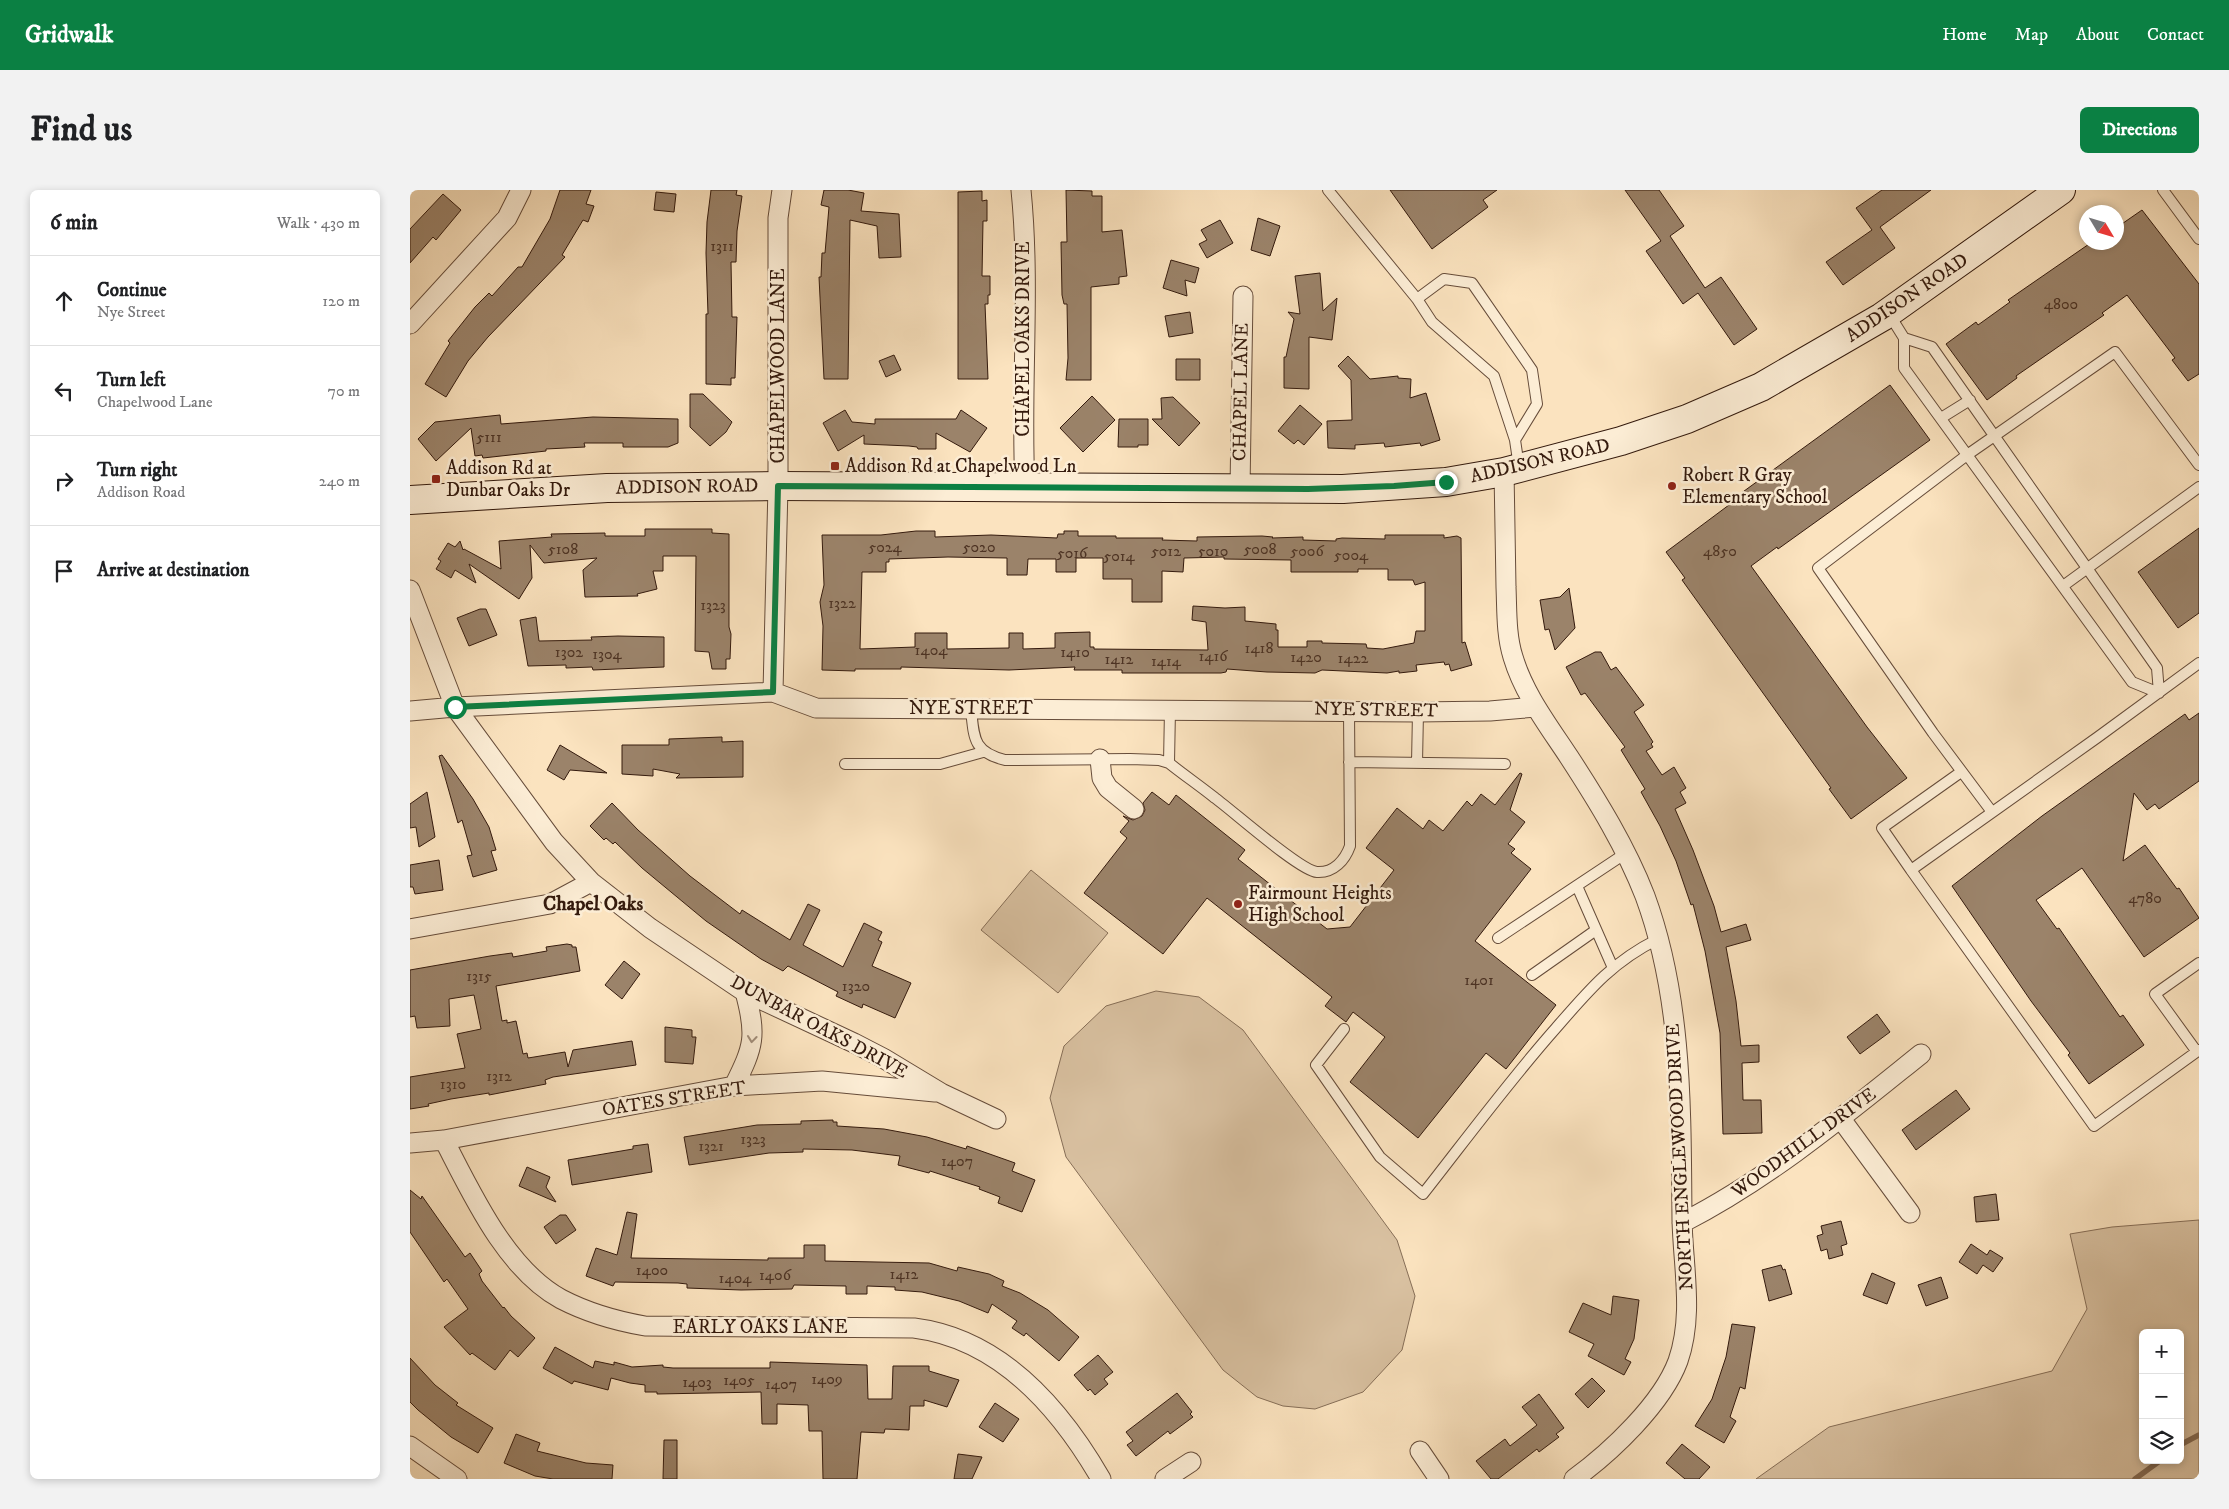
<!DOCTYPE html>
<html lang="en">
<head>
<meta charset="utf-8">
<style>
	:root { --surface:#fff; --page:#f2f2f2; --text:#202124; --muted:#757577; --line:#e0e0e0; --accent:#0b8043 }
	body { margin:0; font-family:"IM FELL DW Pica",serif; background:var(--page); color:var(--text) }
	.controls { position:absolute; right:15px; bottom:15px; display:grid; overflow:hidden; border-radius:8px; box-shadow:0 2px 8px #0003 }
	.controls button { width:45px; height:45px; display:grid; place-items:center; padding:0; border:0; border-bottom:1px solid var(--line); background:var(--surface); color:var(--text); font:25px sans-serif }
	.compass { position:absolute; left:1669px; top:15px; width:45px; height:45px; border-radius:50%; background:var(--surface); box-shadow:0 2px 8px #0003; rotate:128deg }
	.stop { position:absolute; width:15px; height:15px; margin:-11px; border:4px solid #0b8043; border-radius:50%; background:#fff }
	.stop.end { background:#0b8043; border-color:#fff; box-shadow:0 1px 5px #0008 }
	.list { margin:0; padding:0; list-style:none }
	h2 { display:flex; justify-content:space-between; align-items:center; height:65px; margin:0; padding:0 20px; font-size:21px }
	h2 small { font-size:16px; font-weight:400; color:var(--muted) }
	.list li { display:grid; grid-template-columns:32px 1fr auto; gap:15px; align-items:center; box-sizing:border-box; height:90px; padding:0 20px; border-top:1px solid var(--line) }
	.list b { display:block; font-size:19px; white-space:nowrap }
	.list p { margin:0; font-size:16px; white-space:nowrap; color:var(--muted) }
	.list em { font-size:16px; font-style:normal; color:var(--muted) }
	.icon { flex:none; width:28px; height:28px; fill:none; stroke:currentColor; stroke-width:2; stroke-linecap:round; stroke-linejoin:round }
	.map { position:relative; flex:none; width:1789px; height:1289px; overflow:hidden; border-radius:8px }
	header { display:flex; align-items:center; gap:30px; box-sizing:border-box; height:70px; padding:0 25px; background:var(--accent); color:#fff }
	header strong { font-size:24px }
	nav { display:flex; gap:28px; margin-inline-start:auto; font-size:18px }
	.intro { display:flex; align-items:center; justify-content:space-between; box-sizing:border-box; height:120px; padding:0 30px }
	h1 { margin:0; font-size:35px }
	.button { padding:12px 22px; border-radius:8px; background:var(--accent); color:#fff; font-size:18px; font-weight:700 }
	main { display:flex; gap:30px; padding:0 30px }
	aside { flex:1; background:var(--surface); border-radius:8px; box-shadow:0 2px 8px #0003 }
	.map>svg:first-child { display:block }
	.green { fill:#d9c1a1; stroke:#866e57; fill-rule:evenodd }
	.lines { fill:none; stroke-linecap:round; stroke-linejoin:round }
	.stream { stroke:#836a53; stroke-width:5.5 }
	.building { fill:#9b836a; stroke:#341a0d; fill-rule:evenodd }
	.lane-casing { stroke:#664c3a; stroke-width:12 }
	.street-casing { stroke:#664c3a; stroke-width:21 }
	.secondary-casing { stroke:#341a0d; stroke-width:30 }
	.lane { stroke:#fcedd5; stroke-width:10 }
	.street { stroke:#fcedd5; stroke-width:19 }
	.secondary { stroke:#fcedd5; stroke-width:28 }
	.oneway { stroke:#a28e7b }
	.route { stroke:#0b8043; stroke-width:6 }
	.poi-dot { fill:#8f2418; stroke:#fcedd5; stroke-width:2 }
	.labels { text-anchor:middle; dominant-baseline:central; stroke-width:5; stroke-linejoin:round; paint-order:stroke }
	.number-label { font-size:16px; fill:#4e3424 }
	.street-label { font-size:19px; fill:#341a0d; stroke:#fcedd5 }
	.poi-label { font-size:19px; fill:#341a0d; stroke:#fcedd5; text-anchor:start }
	.neighbourhood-label { font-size:20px; font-weight:bold; fill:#341a0d; stroke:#fcedd5 }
</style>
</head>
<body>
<header>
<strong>Gridwalk</strong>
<nav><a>Home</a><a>Map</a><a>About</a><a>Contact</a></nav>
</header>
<div class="intro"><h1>Find us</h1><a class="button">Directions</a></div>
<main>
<aside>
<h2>6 min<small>Walk · 430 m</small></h2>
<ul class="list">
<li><svg class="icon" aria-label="ahead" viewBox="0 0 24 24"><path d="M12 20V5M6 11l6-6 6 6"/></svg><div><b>Continue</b><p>Nye Street</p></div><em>120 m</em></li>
<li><svg class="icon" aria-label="left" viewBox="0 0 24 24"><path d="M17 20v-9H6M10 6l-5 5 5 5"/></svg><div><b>Turn left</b><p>Chapelwood Lane</p></div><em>70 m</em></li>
<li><svg class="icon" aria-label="right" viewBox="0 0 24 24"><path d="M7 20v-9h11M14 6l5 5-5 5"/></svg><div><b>Turn right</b><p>Addison Road</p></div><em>240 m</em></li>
<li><svg class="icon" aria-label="arrive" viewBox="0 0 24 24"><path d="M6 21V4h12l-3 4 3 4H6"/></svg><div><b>Arrive at destination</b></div></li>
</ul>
</aside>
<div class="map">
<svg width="1789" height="1289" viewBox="0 0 1789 1289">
	<rect width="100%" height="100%" fill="#fbe3bf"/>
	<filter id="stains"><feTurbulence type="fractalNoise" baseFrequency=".004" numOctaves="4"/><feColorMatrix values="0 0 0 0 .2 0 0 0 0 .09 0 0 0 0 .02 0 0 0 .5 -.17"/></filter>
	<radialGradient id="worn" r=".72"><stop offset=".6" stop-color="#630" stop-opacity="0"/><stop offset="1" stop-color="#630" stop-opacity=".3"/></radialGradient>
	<path class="green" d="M621 680 698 743 648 803 571 740Z
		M746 801 789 807 833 840 987 1050 1005 1106 992 1160 953 1202 905 1219 873 1216 847 1207 813 1180 656 967 640 908 654 856 696 816Z
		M1789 1030V1289H1346L1419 1237 1642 1181 1677 1119 1660 1044 1702 1037ZM1733 1143H1770V1270H1733Z"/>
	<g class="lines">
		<path class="stream" d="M1770 1255 1789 1245
			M1725 1289 1751 1270"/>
	</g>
	<path class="building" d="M150 0H181L176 14 184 16 178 32 173 30 152 65 155 67 78 147 58 171 36 207 15 194 40 153 38 151 65 117 79 103 82 106 108 77H112L140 29Z
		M301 0H327L326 5 332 6 327 41 326 72H321L322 127H327L325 188H321V195L296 194V124H298L296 63 297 32Z
		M414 0H438L454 3 451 21 489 24 491 67 469 68 467 36 440 30 438 189H414L409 87H411L412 63H415L419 17 411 15Z
		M656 0 682 1V6H692V42L712 40 717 86 709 87V94L681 97V190H656L658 168 657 114H654L652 105 651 52H657Z
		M980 0H1087L1073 10 1078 17 1022 59Z
		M1215 0H1249L1274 36 1260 46 1295 98 1311 87 1347 139 1324 155 1288 103 1273 114 1236 61 1251 51Z
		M1472 0H1521L1470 37 1485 58 1433 95 1416 72 1462 40 1446 18Z
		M572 1V11L577 10V31H573L572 86H580V105H578V114H575L578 189H548V2Z
		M246 2 266 4 264 22 244 20Z
		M33 4 51 20 26 50 23 47 0 73V39Z
		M1732 20 1789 94V184L1778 191 1762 170 1765 168 1717 105 1692 123 1694 125 1606 186 1607 188 1577 210 1536 154 1566 132 1568 135 1600 112 1598 110 1682 52H1706V38Z
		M848 28 870 36 860 66 841 60Z
		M810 30 823 53 797 68 789 54 797 50 791 40Z
		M761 70 789 78 785 93 775 90 777 106 753 98Z
		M910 83 913 121 927 108 922 150 899 147V199L874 198V167H876L884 129 878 122 890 124 885 86Z
		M780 122 783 143 759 147 755 126Z
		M484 165 491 180 476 187 469 171Z
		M938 166 960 189 988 186V188L1001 189 1000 208 1016 203 1030 250 1011 256 1010 253 975 257 974 253 945 255V259L918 258 917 231 942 230 941 190 928 176Z
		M766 169H790V190H766Z
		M1480 195 1520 250 1368 359 1367 357 1341 376 1457 537 1497 588 1441 629 1419 599 1421 598 1272 390 1275 388 1256 362 1331 306 1330 304Z
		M280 204H293L322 232 316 242 300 256 280 237Z
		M682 206 705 230 673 262 650 238Z
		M763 207 790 233 769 256 742 229H752L751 208Z
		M890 215 912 234 894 255 888 250 884 254 868 241Z
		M435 220 442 232 465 234V229H546L551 220 577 238 560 262 526 243V259H508L507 257 499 256 454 254V245L428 261 413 233Z
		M90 225 91 234 183 227 268 229V253L258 257H213V253H174L175 257 136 259V261L73 268 72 265 65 266 61 238 26 271 8 249 25 232Z
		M709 229H738V255H728V257H708Z
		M1789 338V423L1768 438 1728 382Z
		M235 339H302V343L319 344V437L321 444 320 469H316V479H302L299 462 285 461 286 366H253V381H243L247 399 227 404 228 406 175 407 173 380 187 368 134 373 120 355 122 388 109 409 59 374 66 393 45 380 41 388 26 379 31 371 28 369 38 353 45 357 50 351 53 360 54 359 91 379 89 351 142 347 141 344 195 343V346H235Z
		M506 341H525V347L581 345 647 348 648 344H654V341H668V346H706V348H753L752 350 787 351V347L852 346 863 347 862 348 893 347V350L926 351V349L932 348 975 349V345H1034V348L1047 346 1051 348 1052 453 1055 452 1062 475 1041 481 1039 474 1035 475 1034 472 1006 475 1007 481 989 483V481L977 483 912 480 905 483 857 482 817 479 816 482 811 483H712V480H664L665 477 599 480 491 477V479H445V481L412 480 413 436 410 412 414 395 412 345H471ZM538 367 597 368V385H617L618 369H646V382H666V368H693V389H722V412H752V381L773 382 774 368 814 367V369L881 370V382H948V379H978V390H1003L1005 395 1015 392V441H1006L1004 453 973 459 957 458 956 454 912 453V451H897V457H868V440H866V434L835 431V417L815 418 783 416 782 430 796 432 798 460 684 459V457H680V442L645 443V458L613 459V443H599V458L537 459V443H505V457L450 459 452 382H476V372H479V369Z
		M1159 398 1165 438 1145 460 1139 439 1135 440 1130 410 1150 407Z
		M70 419H76L87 445 59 456 47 428Z
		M126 427 129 451 182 450 181 447 208 446 254 447V477L183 480 182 477 156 478V475L118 476 110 430Z
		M1185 462H1191L1201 480 1206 477 1234 515 1224 522 1243 552 1241 554 1243 557 1236 561 1252 585 1264 577 1276 598 1270 602 1276 613 1265 619 1283 660 1304 716 1311 742 1336 734 1341 750 1316 757 1326 811 1331 856 1349 855V872L1332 873 1333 910H1351L1352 943 1313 944 1310 843 1295 761 1283 714 1281 715 1266 671 1250 636 1231 602 1235 599 1211 560 1215 557 1175 503 1171 505 1156 477Z
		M1789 523V591L1749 619 1745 614 1737 620 1724 603 1713 671 1735 655 1767 699 1769 698 1789 728 1734 767 1672 678 1626 710 1647 739 1649 738 1710 827 1713 825 1734 855 1679 894 1658 865 1660 863 1621 811 1542 696 1632 626 1775 524 1779 530Z
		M312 547V552L333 551V587L266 588 270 584 243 579V586L212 584V555H259V549Z
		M150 555 197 583 160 580 154 590 137 580Z
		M32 565 63 609 79 637 86 660 81 661 87 680 63 687 57 666 62 665 52 630 48 633 29 566Z
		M1110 583 1112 584 1100 620 1115 632 1098 654 1105 659 1101 663 1121 679 1065 751 1146 815 1096 879 1076 863 1008 948 940 892 975 847 943 822 936 832 915 816 922 807 797 708 753 764 674 703 717 648 710 642 719 631 713 626 723 630 732 626 735 620 733 613 742 602 759 615 766 605 835 660 828 669 917 739 940 737 984 680 956 658 987 618 1013 639 1019 630 1033 641 1057 611 1062 616 1071 604 1085 615Z
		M17 602 25 647 9 657 6 637 0 638V614Z
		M202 613 228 640 280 686 330 724 332 720 380 750 398 714 410 720 393 755 433 777 454 733 472 742 468 750 472 752 462 776 501 793 485 828 453 814 452 818 426 806 428 802 378 776 373 781 351 769 296 731 232 678 205 652 203 654 196 648 194 650 180 636Z
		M29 670 33 700 5 704 3 697H0V675Z
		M157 754 162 755V757H166L170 781 86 796 92 831 97 830V833L106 831 113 864 117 863 118 868 155 862 158 877 163 860 222 851 226 875 143 887 135 890 136 894 79 905V903L41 909 18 914 19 916 0 919V887L55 878 47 844 71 839 64 805 39 809 40 836 7 838 5 826 0 827V780L80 766 102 763 103 767 137 761 136 757Z
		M214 771 230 784 212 809 195 795Z
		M1467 824 1480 842 1450 864 1437 847Z
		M255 837 282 840V847H286L283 874 255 872Z
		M1546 900 1560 919 1506 960 1492 940Z
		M423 930V932H427V936L474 939 517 947 556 959 557 956 605 973 602 981 625 990 612 1022 588 1013 590 1007 569 999 570 997 520 981 519 983 488 975 490 966 442 960 393 959V962L359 963 279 975 274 947 347 935 391 934V931Z
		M238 954 242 982 162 995 158 970 223 959V956Z
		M117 977 140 987 136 997 146 1012 109 996Z
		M0 1000 11 1009 12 1006 55 1067 60 1063 72 1081 69 1084 72 1091 93 1118 94 1117 101 1126 125 1148 108 1167 100 1160 85 1180 62 1163 60 1165 34 1137 58 1119 37 1089 34 1092 0 1042Z
		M1586 1004 1589 1030 1566 1032 1564 1007Z
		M217 1022 227 1024 221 1068 358 1070V1068H394V1055H415V1071L519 1073 547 1081 548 1077 579 1084 594 1091 592 1096 610 1103 638 1120 669 1147 649 1171 616 1143 614 1146 602 1138 607 1131 582 1114 578 1123 549 1111 512 1102 485 1100V1097L457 1096V1104H436V1096L384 1095 382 1099 331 1100 277 1098V1094L268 1093 205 1092 203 1096 176 1086 186 1058 207 1065Z
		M150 1025H156L166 1040 146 1054 134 1037Z
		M1431 1031 1437 1054 1431 1056 1433 1065 1419 1069 1417 1059 1411 1061 1407 1046 1413 1044 1411 1036Z
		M1561 1054 1577 1065 1580 1060 1593 1068 1583 1082 1573 1075 1567 1084 1549 1072Z
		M1371 1075 1373 1080 1375 1079 1382 1104 1359 1111 1352 1080Z
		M1462 1083 1485 1093 1477 1114 1453 1105Z
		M1531 1087 1538 1108 1516 1116 1508 1095Z
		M1203 1106 1229 1110 1224 1149 1215 1169 1221 1172 1214 1185 1178 1166 1184 1154 1159 1142 1173 1113 1201 1125Z
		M1322 1134 1345 1137 1335 1199 1330 1197 1320 1227 1326 1231 1314 1253 1285 1236 1302 1209 1316 1167Z
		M145 1157 183 1178 185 1171 204 1175V1172L222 1177 253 1175V1177L263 1178H360V1172L457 1175 458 1209H482L483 1176H519V1181L549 1190 537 1217 514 1210V1216H500L499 1240 475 1239 474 1243 451 1242 447 1289H413L412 1241H399L398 1215 367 1214V1234H352L351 1202 247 1204V1202H235V1195L220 1193 201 1188 198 1200 164 1191 162 1194 133 1178Z
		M688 1165 703 1182 694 1189 698 1194 685 1205 680 1199 678 1201 664 1185Z
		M0 1168 25 1195 48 1213 46 1215 83 1238 68 1263 41 1247 8 1220 0 1212Z
		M1182 1188 1195 1201 1178 1218 1165 1204Z
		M767 1203 782 1222 780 1224 783 1227 760 1244 758 1241 726 1266 717 1255 723 1251 716 1242Z
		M1129 1204 1154 1238 1146 1244 1149 1247 1129 1262 1127 1259 1088 1289H1081L1066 1271 1095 1249 1100 1256 1127 1235 1112 1217Z
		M585 1213 609 1229 593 1252 569 1237Z
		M106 1244 130 1253 127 1261 176 1273 203 1275 202 1289H143L125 1286 94 1273Z
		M254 1250H267V1289H253Z
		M1272 1254 1300 1277 1289 1289H1275L1256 1273Z
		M548 1264 572 1267 562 1289H544Z"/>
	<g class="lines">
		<defs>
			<path id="lane" d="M918 0 1007 109 1034 89 1062 93 1122 180 1127 214 1105 250 1109 277
				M1753 0 1789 49
				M1007 109 1022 132 1084 186 1105 250
				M1479 124 1494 148
				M1494 148 1522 157 1747 478 1749 503 1722 492 1494 178Z
				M1531 228 1560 210
				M1653 396 1789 297
				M561 519C564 548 563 562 595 570L720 569 749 570 759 573C774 585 790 596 805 608 823 621 890 681 907 682 924 683 935 670 940 656L939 520
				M939 572 1095 574
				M759 573 760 519
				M1007 573 1008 522
				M435 574H530L573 562
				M1551 582 1472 638 1501 680 1688 547 1789 473
				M1582 622 1523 543 1408 378 1557 265 1705 162 1789 275
				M1501 680 1684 936 1789 860
				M1167 696 1203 778
				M1088 748 1216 663
				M1122 785 1186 740
				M934 839 906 875 970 967 1013 1004C1057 948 1099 891 1146 838 1179 800 1202 772 1248 749
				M1787 862 1745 804 1789 773"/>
			<path id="street" d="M611 0C621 99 610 199 615 298
				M0 134 97 28 111 0
				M1094 282C1095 320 1095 358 1096 397 1097 420 1096 445 1103 467 1114 504 1138 535 1159 567 1187 610 1216 657 1235 706 1273 809 1271 921 1272 1030 1273 1077 1284 1125 1268 1171 1252 1214 1201 1262 1164 1289
				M830 299 833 106
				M0 400 45 517 144 652 181 692 240 738 335 802 444 853 473 868 531 903 586 929
				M363 502 368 296V28L372 0
				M0 521 45 517 363 502 406 518 1008 522 1080 521 1126 517
				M690 569 692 588 698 598 724 619
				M0 739 140 714 181 692
				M324 896C344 856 347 846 335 802
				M1431 929 1500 1023
				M34 950C62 1004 96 1079 151 1109 178 1123 206 1131 235 1136L504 1138C591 1149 650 1218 691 1289
				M0 953 34 950 324 896 412 891 525 902
				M1272 1033C1360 988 1435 925 1511 864
				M0 1256 47 1289
				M1010 1261 1029 1289
				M755 1289 781 1272"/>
			<path id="secondary" d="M0 310 197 298 368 296 933 299 1036 292 1094 282 1211 251 1277 229 1351 197 1472 127 1651 0"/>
		</defs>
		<use href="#lane" class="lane-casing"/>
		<use href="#street" class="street-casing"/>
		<use href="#secondary" class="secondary-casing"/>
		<use href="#lane" class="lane"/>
		<use href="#street" class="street"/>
		<use href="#secondary" class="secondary"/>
	</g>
	<defs><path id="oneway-chevron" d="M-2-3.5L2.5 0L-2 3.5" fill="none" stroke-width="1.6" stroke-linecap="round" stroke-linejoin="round" transform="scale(1.25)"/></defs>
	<use class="oneway" href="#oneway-chevron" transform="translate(342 849) rotate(96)"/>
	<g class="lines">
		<path class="route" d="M45 517 363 502 368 296 898 299 984 296 1036 292"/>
	</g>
	<g class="poi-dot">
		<rect x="420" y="271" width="10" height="10" rx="2.5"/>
		<rect x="21" y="284" width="10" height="10" rx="2.5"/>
		<circle cx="1262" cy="296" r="5"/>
		<circle cx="828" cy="714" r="5"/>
	</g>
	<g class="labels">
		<g class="number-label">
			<text x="312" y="56">1311</text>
			<text x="1651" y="114">4800</text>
			<text x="79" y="247">5111</text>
			<text x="475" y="357">5024</text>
			<text x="569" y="357">5020</text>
			<text x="153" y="359">5108</text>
			<text x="850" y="359">5008</text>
			<text x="756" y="361">5012</text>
			<text x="803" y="361">5010</text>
			<text x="897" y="361">5006</text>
			<text x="1310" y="361">4850</text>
			<text x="662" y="363">5016</text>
			<text x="941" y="365">5004</text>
			<text x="709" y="366">5014</text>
			<text x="432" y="413">1322</text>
			<text x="303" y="415">1323</text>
			<text x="849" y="458">1418</text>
			<text x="521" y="460">1404</text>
			<text x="159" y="462">1302</text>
			<text x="665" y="462">1410</text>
			<text x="197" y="464">1304</text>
			<text x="803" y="466">1416</text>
			<text x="896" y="467">1420</text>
			<text x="943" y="468">1422</text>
			<text x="709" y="469">1412</text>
			<text x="756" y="471">1414</text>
			<text x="1735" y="708">4780</text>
			<text x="69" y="786">1315</text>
			<text x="1069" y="790">1401</text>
			<text x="446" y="796">1320</text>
			<text x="89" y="886">1312</text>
			<text x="43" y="894">1310</text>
			<text x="343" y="949">1323</text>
			<text x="301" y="956">1321</text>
			<text x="547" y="971">1407</text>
			<text x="242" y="1080">1400</text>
			<text x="494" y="1084">1412</text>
			<text x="365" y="1085">1406</text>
			<text x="325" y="1088">1404</text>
			<text x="417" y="1189">1409</text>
			<text x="329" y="1190">1405</text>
			<text x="287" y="1192">1403</text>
			<text x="371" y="1194">1407</text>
		</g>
		<g class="street-label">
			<text transform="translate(1497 108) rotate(-34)">ADDISON ROAD</text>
			<text transform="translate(613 149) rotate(-90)">CHAPEL OAKS DRIVE</text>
			<text transform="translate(368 176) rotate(-90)">CHAPELWOOD LANE</text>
			<text transform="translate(831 202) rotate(-89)">CHAPEL LANE</text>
			<text transform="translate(1130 271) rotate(-13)">ADDISON ROAD</text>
			<text transform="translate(277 297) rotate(-1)">ADDISON ROAD</text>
			<text x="561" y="518">NYE STREET</text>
			<text transform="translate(966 520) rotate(1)">NYE STREET</text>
			<text transform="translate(409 837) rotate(28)">DUNBAR OAKS DRIVE</text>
			<text transform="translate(264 909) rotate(-9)">OATES STREET</text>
			<text transform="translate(1394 953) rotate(-36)">WOODHILL DRIVE</text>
			<text transform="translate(1270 967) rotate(-93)">NORTH ENGLEWOOD DRIVE</text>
			<text x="350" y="1137">EARLY OAKS LANE</text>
		</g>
		<g class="poi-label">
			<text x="435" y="276">Addison Rd at Chapelwood Ln</text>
			<text x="36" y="278">Addison Rd at<tspan x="36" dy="22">Dunbar Oaks Dr</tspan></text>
			<text x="1272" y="285">Robert R Gray<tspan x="1272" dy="22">Elementary School</tspan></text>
			<text x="838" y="703">Fairmount Heights<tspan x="838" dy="22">High School</tspan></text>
		</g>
		<g class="neighbourhood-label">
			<text x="183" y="714">Chapel Oaks</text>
		</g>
	</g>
	<rect width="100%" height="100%" filter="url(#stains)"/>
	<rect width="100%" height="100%" fill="url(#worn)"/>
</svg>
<div class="controls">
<button>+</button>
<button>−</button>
<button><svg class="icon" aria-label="layers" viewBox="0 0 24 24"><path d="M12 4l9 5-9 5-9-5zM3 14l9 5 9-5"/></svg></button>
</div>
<svg class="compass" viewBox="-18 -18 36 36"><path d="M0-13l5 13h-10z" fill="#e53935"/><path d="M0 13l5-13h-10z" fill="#757577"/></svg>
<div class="stop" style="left:45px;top:517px"></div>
<div class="stop end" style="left:1036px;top:292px"></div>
</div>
</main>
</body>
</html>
